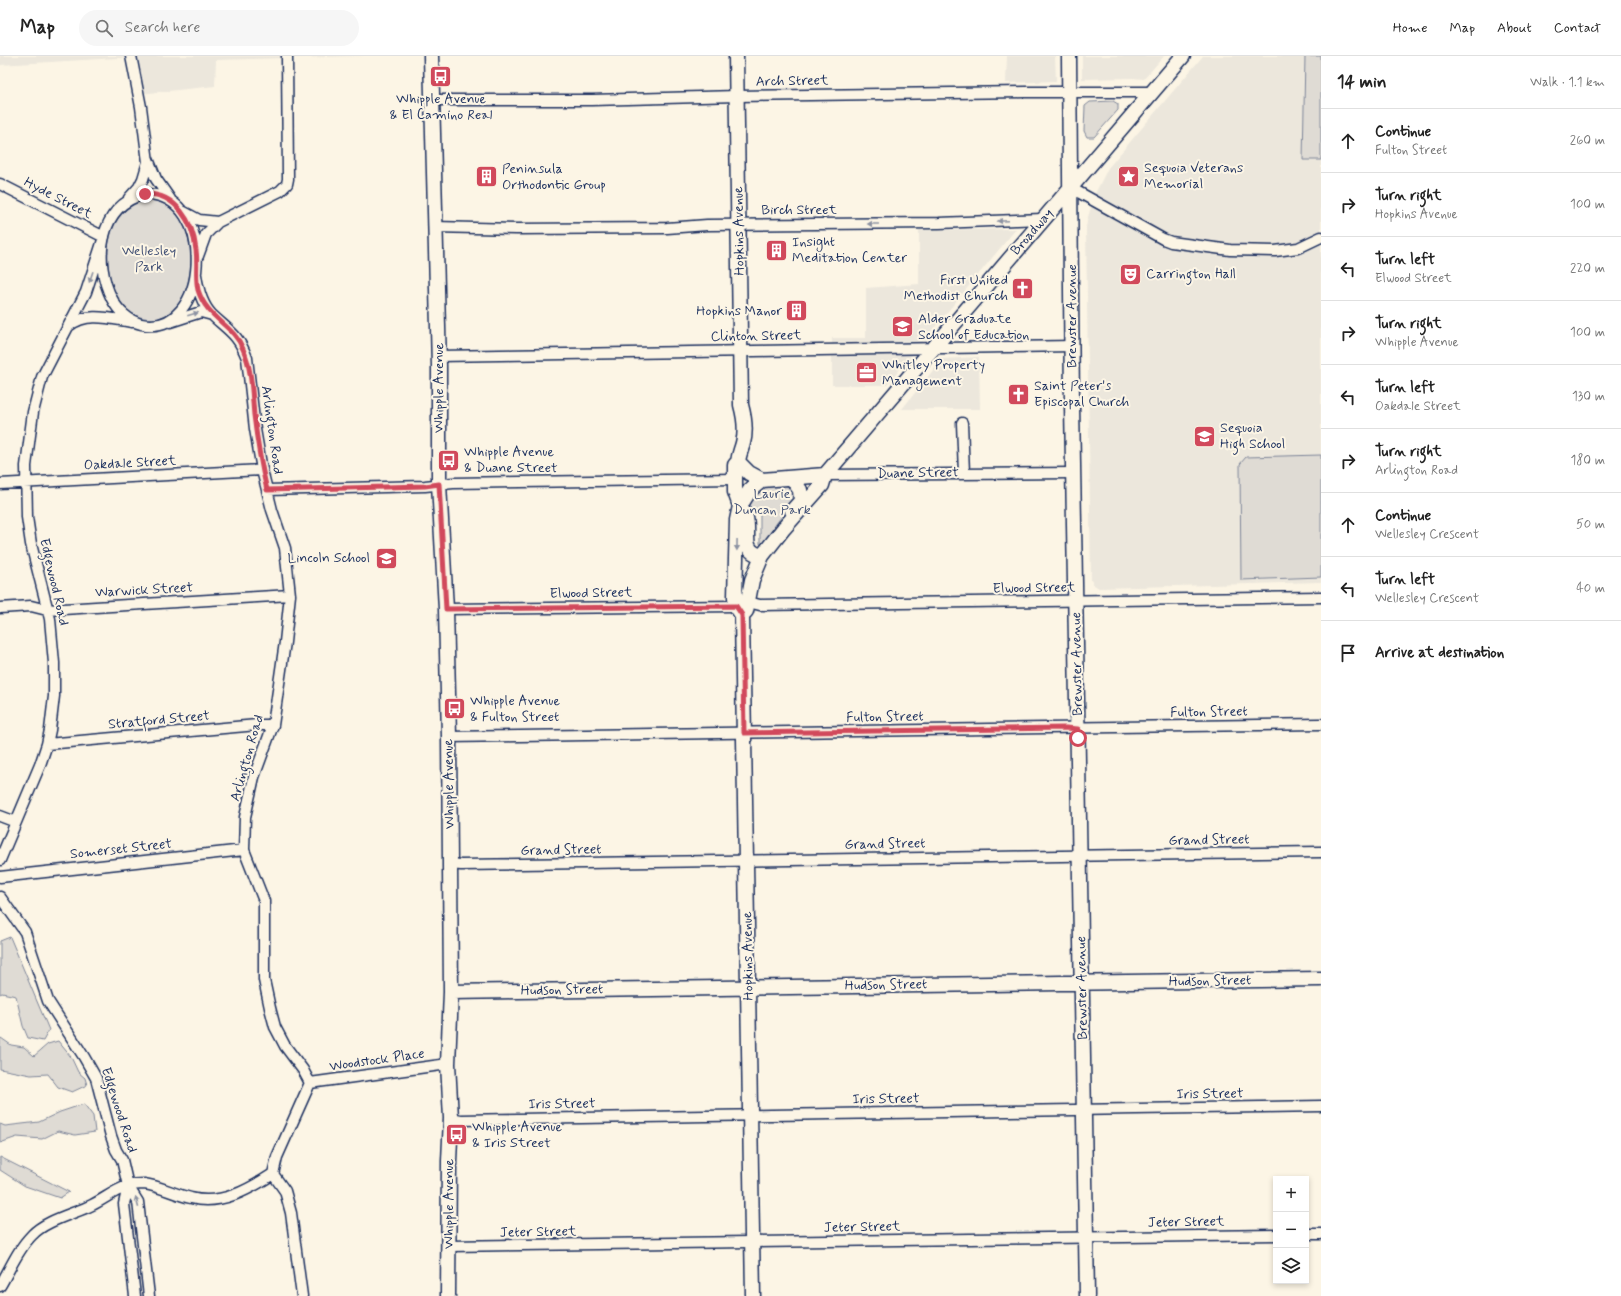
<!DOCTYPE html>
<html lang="en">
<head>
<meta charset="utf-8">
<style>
	:root { --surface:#fff; --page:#f6f6f6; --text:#222; --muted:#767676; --line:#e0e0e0 }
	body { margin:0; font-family:Mynerve,sans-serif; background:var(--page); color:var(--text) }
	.controls { position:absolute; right:12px; bottom:12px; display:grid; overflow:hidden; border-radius:0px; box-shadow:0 2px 6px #0003 }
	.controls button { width:36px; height:36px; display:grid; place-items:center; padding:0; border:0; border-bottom:1px solid var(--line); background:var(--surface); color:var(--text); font:20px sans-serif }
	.stop { position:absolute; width:12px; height:12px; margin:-9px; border:3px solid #d1495b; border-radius:50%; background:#fff }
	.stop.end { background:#d1495b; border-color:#fff; box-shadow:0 1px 4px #0008 }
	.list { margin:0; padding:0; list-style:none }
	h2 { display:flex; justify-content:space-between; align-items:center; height:52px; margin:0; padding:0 16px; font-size:17px }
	h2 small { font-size:13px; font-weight:400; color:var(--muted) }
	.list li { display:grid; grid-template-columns:26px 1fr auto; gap:12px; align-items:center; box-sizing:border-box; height:64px; padding:0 16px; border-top:1px solid var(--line) }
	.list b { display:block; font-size:15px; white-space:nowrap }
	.list p { margin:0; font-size:13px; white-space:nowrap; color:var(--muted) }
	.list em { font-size:13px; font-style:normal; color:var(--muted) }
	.icon { flex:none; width:22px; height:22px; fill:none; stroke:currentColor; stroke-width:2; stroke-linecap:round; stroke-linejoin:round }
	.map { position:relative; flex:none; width:1321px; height:1240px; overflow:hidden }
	header { display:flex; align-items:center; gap:24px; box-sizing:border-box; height:56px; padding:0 20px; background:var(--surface); border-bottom:1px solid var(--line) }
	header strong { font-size:19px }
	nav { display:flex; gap:22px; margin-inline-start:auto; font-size:14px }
	.search { width:280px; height:36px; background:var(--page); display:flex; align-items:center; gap:10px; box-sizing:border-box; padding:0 14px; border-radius:22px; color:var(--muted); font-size:15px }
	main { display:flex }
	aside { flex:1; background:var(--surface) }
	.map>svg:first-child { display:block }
	.built { fill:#ece7dc }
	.green { fill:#dfdbd4; stroke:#7d8599 }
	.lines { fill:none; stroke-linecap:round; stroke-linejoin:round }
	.street-casing { stroke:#1b2f5e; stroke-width:13 }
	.secondary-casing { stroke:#1b2f5e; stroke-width:17 }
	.street { stroke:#fcf5e5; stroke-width:10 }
	.secondary { stroke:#fcf5e5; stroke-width:14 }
	.oneway { fill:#8c92a2 }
	.route { stroke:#d1495b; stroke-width:5 }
	.labels { text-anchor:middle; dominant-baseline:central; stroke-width:4; stroke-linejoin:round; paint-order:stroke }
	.street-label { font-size:14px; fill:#1b2f5e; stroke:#fcf5e5 }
	.poi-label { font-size:14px; fill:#1b2f5e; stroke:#fcf5e5; text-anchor:start }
	.park-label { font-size:14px; fill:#425176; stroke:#fcf5e5 }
</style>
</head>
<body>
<header>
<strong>Map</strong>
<div class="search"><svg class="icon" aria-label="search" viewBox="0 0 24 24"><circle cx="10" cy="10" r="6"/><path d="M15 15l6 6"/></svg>Search here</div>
<nav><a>Home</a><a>Map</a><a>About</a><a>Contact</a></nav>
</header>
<main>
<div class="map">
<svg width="1321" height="1240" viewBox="0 0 1321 1240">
	<rect width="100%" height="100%" fill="#fcf5e5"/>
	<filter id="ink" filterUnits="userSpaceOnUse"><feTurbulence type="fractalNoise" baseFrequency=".025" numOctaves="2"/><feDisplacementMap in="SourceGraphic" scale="8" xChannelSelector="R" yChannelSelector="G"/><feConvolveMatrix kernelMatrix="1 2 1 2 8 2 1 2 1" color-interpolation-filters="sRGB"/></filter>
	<g filter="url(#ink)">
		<path class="built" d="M0 0H365L216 4 215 30 140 38 134 1 0 9Z
			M1007 0H1055L1056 25 1006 27Z
			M1082 0H1164L1144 23 1133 22 1082 23Z
			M1203 0H1321V526L1099 532 1094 529 1091 524 1086 171 1088 161 1095 138 1108 112Z
			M1016 173 887 329H832V282H866V232L919 228V174Z
			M979 301 980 353H902L942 303Z"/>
		<path class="green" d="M1305 0H1321V104H1303Z
			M1113 45 1118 48V54L1094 81H1087L1084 75 1085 50 1090 46Z
			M146 144C210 143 202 274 144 262 132 260 122 250 117 240 100 207 104 154 146 144Z
			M1321 399V521L1241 524 1240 408 1246 401Z
			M788 428C805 441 783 457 776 468 774 470 774 474 772 476 769 481 765 485 762 489L760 488V458L750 451V446L762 429Z
			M10 881 49 974 43 985 28 982 23 970 16 940 2 937 0 938V885Z
			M1 982 11 989 24 991 34 1000 48 988 58 985 71 1001 78 1016 85 1022 87 1029 72 1036 58 1031 48 1018 31 1019 0 1013V983Z
			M84 1048 93 1060 95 1076 75 1079 58 1075 42 1083 17 1081 0 1087V1068L5 1070 39 1066 60 1056Z
			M0 1101 69 1136 60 1142 25 1130 0 1114Z"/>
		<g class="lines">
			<defs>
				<path id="street" d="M433 44H592L737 40 1026 36H1152
					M148 103 156 123 170 143
					M0 128 104 181
					M1071 132 1163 183 1171 186 1230 194 1275 195 1298 192 1321 181
					M145 138C219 137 210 283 141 268 129 265 118 255 112 243 93 206 98 149 145 138Z
					M129 142 139 131 143 123 148 106 141 51 131 0
					M182 155 199 164 218 166
					M435 171 517 173 667 172 707 169 939 167 1042 163
					M198 200 206 178 218 166 280 135 287 128 288 123 287 0
					M196 219C198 233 202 249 212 259 229 275 238 278 247 302L255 373 262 414 272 454 285 492 290 539 285 586 273 669 254 721 245 761 244 794 264 845V924L270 952 275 971 285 990 303 1014 310 1027 277 1101 273 1118 285 1135 291 1157 302 1240
					M170 266 201 256 212 259
					M69 270C86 255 112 263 132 266
					M439 300 1073 290
					M962 367 964 417
					M825 419 1074 417
					M0 428 262 414
					M267 434 425 430 453 427 735 423
					M748 546 760 549 1321 541
					M0 552 31 550 47 554 290 539
					M446 553 736 550
					M449 681 1321 668
					M47 688 257 669H273
					M0 760 16 766
					M0 804 40 709 47 688 50 674 54 640V607L50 563 31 488 27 461 26 410 33 356 42 321 86 236 103 184
					M450 808 461 809 1321 796
					M0 821 244 794
					M0 841 25 876 48 945 84 1001 96 1022 111 1080 116 1094 122 1104 128 1130 138 1146 149 1240
					M310 1027 448 1008
					M451 1062 461 1064 1321 1050
					M128 1130 124 1148 135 1240
					M1306 1178H1321
					M449 1190 1276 1179
					M0 1230C10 1213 18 1193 32 1179 46 1164 74 1158 92 1149 104 1143 114 1135 127 1130 131 1129 139 1128 144 1128 160 1130 176 1139 191 1142 221 1150 250 1133 273 1118"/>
				<path id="secondary" d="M431 0 439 310V428L446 553 449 681 451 936 448 1008 451 1062 449 1105 448 1240
					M736 0 741 349C744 360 746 376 743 387 741 395 739 397 738 406L735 409V436L740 450 737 464 735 541 736 550 742 559 753 1240
					M1069 0 1072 349 1087 1240
					M738 406 749 417 762 424 825 419
					M792 422 800 434 801 445 792 455
					M762 500C740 495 750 478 746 462 745 458 742 454 740 450L750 434 762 424
					M742 559 746 555 752 524 762 500 784 472 822 429 825 419 1183 0
					M451 936 1321 923"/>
			</defs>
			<use href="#street" class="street-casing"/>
			<use href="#secondary" class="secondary-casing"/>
			<use href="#street" class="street"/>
			<use href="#secondary" class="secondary"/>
		</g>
		<defs><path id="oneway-solid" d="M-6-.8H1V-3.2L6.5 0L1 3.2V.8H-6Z"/></defs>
		<g class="oneway">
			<use href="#oneway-solid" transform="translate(1003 165) rotate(178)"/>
			<use href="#oneway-solid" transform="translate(873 168) rotate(180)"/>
			<use href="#oneway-solid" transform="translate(91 221) rotate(109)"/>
			<use href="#oneway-solid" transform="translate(193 258) rotate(-16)"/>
			<use href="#oneway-solid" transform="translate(737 489) rotate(91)"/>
			<use href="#oneway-solid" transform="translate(137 1146) rotate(-105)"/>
		</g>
	</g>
	<g class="lines" filter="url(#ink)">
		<path class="route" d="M145 138C176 137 193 166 196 194 198 208 195 220 198 234 207 263 233 268 243 293 252 313 252 337 254 359 257 384 261 409 267 434L425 430 439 428 446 553 736 550 742 559 744 677 1066 672 1078 673V682"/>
	</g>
	<defs>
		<symbol id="bus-square" viewBox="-11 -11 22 22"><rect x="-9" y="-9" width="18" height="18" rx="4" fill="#d1495b" stroke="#fcf5e5"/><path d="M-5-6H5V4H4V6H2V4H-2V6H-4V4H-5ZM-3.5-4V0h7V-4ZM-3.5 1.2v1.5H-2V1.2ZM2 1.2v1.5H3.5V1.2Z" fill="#fff"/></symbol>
		<symbol id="sight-square" viewBox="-11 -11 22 22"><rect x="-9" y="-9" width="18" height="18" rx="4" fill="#d1495b" stroke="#fcf5e5"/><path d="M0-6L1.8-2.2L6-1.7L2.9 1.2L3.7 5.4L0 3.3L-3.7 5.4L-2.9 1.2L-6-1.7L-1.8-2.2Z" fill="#fff"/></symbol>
		<symbol id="building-square" viewBox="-11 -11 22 22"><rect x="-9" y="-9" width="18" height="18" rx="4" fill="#d1495b" stroke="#fcf5e5"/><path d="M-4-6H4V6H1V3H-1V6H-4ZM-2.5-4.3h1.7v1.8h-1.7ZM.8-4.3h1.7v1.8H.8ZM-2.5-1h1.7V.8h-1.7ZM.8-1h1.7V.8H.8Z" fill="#fff"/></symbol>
		<symbol id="theatre-square" viewBox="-11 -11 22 22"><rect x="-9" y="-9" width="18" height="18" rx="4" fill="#d1495b" stroke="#fcf5e5"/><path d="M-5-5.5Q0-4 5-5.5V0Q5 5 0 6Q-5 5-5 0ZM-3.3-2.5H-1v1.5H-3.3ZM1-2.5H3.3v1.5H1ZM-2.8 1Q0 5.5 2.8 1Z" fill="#fff"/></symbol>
		<symbol id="church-square" viewBox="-11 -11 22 22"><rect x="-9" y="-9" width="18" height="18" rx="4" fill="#d1495b" stroke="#fcf5e5"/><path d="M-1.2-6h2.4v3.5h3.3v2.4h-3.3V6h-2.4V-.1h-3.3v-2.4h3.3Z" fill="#fff"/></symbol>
		<symbol id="university-square" viewBox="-11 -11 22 22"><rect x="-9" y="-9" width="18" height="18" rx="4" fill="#d1495b" stroke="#fcf5e5"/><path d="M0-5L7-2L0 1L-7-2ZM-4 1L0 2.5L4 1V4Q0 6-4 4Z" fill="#fff"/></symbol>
		<symbol id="office-square" viewBox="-11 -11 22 22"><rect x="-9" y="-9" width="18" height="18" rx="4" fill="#d1495b" stroke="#fcf5e5"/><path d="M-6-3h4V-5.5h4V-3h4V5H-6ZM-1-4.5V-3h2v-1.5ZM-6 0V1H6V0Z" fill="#fff"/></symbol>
		<symbol id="school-square" viewBox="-11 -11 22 22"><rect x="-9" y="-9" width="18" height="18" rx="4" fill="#d1495b" stroke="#fcf5e5"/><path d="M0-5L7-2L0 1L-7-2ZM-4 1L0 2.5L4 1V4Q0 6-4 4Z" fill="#fff"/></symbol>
	</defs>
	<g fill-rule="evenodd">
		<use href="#bus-square" x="428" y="8" width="25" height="25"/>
		<use href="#sight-square" x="1116" y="108" width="25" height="25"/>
		<use href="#building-square" x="474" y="108" width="25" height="25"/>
		<use href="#building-square" x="764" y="182" width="25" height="25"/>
		<use href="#theatre-square" x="1118" y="206" width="25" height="25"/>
		<use href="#church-square" x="1010" y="220" width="25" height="25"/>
		<use href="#building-square" x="784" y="242" width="25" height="25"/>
		<use href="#university-square" x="890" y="258" width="25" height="25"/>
		<use href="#office-square" x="854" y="304" width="25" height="25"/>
		<use href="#church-square" x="1006" y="326" width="25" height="25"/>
		<use href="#school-square" x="1192" y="368" width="25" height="25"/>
		<use href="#bus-square" x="436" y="392" width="25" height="25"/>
		<use href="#school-square" x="374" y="490" width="25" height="25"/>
		<use href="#bus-square" x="442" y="640" width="25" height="25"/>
		<use href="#bus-square" x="444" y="1066" width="25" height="25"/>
	</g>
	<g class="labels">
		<g class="street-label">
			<text transform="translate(792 25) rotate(-1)">Arch Street</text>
			<text transform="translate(58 142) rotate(27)">Hyde Street</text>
			<text x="799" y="154">Birch Street</text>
			<text transform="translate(739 175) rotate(-91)">Hopkins Avenue</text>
			<text transform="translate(1032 176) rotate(-49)">Broadway</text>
			<text transform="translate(1072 260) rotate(-90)">Brewster Avenue</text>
			<text transform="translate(756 280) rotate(-1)">Clinton Street</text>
			<text transform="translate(439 332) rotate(-90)">Whipple Avenue</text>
			<text transform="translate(272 374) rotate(82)">Arlington Road</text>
			<text transform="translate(130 407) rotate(-3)">Oakdale Street</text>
			<text transform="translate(918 417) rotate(-1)">Duane Street</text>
			<text transform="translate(54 526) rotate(77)">Edgewood Road</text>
			<text transform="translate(1034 532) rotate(-1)">Elwood Street</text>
			<text transform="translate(144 534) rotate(-3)">Warwick Street</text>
			<text transform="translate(591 537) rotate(-1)">Elwood Street</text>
			<text transform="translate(1077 608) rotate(-91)">Brewster Avenue</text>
			<text transform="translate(1209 656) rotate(-1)">Fulton Street</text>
			<text transform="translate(885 661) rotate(-1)">Fulton Street</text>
			<text transform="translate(159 664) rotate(-5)">Stratford Street</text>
			<text transform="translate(247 702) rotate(-74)">Arlington Road</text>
			<text transform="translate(449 728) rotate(-91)">Whipple Avenue</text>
			<text transform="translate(1209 784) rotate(-1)">Grand Street</text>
			<text transform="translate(885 788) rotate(-1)">Grand Street</text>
			<text transform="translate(121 793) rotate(-6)">Somerset Street</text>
			<text transform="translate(561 794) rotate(-1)">Grand Street</text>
			<text transform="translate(748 900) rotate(-91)">Hopkins Avenue</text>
			<text transform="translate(1210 925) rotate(-1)">Hudson Street</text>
			<text transform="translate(886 929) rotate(-1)">Hudson Street</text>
			<text transform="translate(1082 932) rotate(-91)">Brewster Avenue</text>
			<text transform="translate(562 934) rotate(-1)">Hudson Street</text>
			<text transform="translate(377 1004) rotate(-8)">Woodstock Place</text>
			<text transform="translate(1210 1038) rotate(-1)">Iris Street</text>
			<text transform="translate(886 1043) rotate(-1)">Iris Street</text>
			<text transform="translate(562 1048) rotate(-1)">Iris Street</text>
			<text transform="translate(119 1054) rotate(72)">Edgewood Road</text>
			<text transform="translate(449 1148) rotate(-90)">Whipple Avenue</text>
			<text transform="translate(1186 1166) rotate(-1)">Jeter Street</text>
			<text transform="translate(862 1171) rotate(-1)">Jeter Street</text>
			<text transform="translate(538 1176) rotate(-1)">Jeter Street</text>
		</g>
		<g class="poi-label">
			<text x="441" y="43" text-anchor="middle">Whipple Avenue<tspan x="441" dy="16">&amp; El Camino Real</tspan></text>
			<text x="1144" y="112">Sequoia Veterans<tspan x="1144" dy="16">Memorial</tspan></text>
			<text x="502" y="113">Peninsula<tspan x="502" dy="16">Orthodontic Group</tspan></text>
			<text x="792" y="186">Insight<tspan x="792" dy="16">Meditation Center</tspan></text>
			<text x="1146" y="218">Carrington Hall</text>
			<text x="1008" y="224" text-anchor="end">First United<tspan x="1008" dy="16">Methodist Church</tspan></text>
			<text x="782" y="255" text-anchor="end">Hopkins Manor</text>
			<text x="918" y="263">Alder Graduate<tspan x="918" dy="16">School of Education</tspan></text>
			<text x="882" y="309">Whitley Property<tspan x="882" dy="16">Management</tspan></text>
			<text x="1034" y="330">Saint Peter's<tspan x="1034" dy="16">Episcopal Church</tspan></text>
			<text x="1220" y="372">Sequoia<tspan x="1220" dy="16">High School</tspan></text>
			<text x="464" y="396">Whipple Avenue<tspan x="464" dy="16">&amp; Duane Street</tspan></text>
			<text x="370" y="502" text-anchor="end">Lincoln School</text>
			<text x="470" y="645">Whipple Avenue<tspan x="470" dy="16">&amp; Fulton Street</tspan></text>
			<text x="472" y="1071">Whipple Avenue<tspan x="472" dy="16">&amp; Iris Street</tspan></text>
		</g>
		<g class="park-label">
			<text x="149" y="195">Wellesley<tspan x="149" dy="16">Park</tspan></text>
			<text x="772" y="438">Laurie<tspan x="772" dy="16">Duncan Park</tspan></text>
		</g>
	</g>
</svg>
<div class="controls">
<button>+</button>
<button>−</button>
<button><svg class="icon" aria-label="layers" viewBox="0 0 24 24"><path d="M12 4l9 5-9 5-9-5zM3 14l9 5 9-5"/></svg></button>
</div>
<div class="stop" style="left:1078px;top:682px"></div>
<div class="stop end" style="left:145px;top:138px"></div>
</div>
<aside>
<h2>14 min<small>Walk · 1.1 km</small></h2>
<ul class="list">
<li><svg class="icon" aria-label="ahead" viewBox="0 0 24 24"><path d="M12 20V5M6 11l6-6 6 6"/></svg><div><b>Continue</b><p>Fulton Street</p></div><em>260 m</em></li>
<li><svg class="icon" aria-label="right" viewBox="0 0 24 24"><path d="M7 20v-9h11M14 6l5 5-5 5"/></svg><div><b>Turn right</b><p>Hopkins Avenue</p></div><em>100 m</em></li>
<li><svg class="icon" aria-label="left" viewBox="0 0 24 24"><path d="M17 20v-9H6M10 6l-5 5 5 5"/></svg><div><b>Turn left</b><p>Elwood Street</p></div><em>220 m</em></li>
<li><svg class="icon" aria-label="right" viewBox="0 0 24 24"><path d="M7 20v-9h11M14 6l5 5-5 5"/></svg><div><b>Turn right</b><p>Whipple Avenue</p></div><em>100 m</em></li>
<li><svg class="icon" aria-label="left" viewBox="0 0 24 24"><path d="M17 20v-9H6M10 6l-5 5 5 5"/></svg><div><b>Turn left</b><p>Oakdale Street</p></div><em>130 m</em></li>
<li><svg class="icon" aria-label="right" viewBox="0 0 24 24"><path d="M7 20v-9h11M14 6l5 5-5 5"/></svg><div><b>Turn right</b><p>Arlington Road</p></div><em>180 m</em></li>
<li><svg class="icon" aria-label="ahead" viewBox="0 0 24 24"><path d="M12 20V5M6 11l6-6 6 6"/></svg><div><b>Continue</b><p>Wellesley Crescent</p></div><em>50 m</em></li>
<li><svg class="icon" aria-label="left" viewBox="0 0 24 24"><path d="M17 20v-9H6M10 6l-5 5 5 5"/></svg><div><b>Turn left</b><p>Wellesley Crescent</p></div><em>40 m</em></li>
<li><svg class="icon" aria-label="arrive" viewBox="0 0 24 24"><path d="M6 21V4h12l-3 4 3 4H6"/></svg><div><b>Arrive at destination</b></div></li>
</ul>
</aside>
</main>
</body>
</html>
